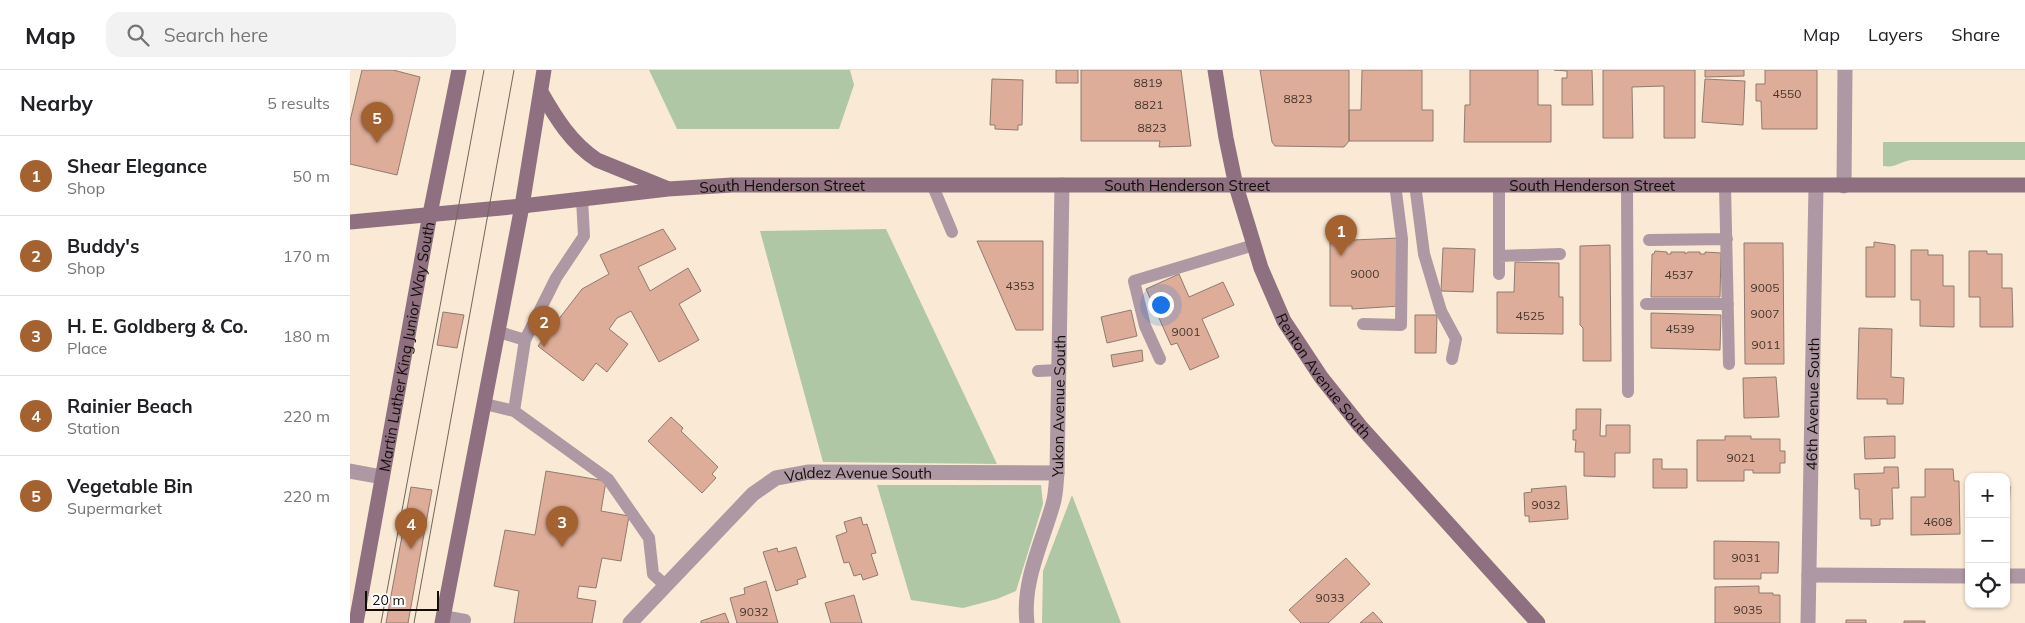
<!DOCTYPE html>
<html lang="en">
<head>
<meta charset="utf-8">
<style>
	:root { --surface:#fff; --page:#f2f2f2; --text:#202124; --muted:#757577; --line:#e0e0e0; --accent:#a56231 }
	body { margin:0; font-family:Mulish,sans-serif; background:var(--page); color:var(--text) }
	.controls { position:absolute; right:15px; bottom:15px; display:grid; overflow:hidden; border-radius:10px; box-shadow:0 1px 4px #0004 }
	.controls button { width:45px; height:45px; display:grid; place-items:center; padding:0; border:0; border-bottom:1px solid var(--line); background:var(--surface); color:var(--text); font:25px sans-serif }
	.scale { position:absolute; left:15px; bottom:12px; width:74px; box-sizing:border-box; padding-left:5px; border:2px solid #120d07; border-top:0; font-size:14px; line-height:18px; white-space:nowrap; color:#120d07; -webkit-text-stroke:4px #fff; paint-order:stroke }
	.you { position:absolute; left:810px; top:234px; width:18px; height:18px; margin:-12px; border:4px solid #fff; border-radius:50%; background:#1a73e8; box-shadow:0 0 0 8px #1a73e833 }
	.badge { display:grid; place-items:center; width:32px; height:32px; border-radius:50%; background:var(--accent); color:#fff; font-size:16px; font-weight:700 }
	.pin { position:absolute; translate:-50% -41px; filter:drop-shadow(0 1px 2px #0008) }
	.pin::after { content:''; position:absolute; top:26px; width:18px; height:15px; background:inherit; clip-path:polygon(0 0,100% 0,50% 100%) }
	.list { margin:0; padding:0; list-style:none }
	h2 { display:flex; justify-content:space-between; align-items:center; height:65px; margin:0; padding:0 20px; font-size:21px }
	h2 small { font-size:16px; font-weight:400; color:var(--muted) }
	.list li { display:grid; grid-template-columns:32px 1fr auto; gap:15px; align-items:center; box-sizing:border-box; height:80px; padding:0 20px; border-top:1px solid var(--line) }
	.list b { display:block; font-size:19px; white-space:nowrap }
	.list p { margin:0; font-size:16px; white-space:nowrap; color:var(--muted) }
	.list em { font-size:16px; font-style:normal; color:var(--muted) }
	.icon { flex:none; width:28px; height:28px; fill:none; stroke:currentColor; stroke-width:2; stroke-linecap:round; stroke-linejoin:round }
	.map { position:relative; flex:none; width:1675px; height:553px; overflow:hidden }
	header { display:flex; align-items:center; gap:30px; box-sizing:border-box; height:70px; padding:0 25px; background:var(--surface); border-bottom:1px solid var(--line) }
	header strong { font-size:24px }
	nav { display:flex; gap:28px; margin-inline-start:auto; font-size:18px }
	.search { width:350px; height:45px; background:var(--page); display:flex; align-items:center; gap:12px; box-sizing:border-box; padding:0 18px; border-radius:15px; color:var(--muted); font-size:19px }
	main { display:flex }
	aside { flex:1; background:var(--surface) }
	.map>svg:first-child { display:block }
	.green { fill:#b0c7a5 }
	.building { fill:#dead99; stroke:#907a70 }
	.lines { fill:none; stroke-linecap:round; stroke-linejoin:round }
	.lane { stroke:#ad98a3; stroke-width:12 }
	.street { stroke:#ad98a3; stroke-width:15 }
	.secondary { stroke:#8e7080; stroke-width:15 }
	.tram { stroke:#70675b; stroke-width:1 }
	.labels { text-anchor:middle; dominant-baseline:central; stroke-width:4; stroke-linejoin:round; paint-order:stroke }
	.number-label { font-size:12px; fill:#45352c }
	.street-label { font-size:15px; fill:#120d07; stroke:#fff }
</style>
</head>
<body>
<header>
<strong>Map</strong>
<div class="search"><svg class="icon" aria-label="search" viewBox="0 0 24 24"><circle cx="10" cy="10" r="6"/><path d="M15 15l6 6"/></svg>Search here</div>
<nav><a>Map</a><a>Layers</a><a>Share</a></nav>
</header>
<main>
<aside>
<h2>Nearby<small>5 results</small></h2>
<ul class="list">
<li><span class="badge">1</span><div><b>Shear Elegance</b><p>Shop</p></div><em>50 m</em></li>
<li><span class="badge">2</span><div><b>Buddy's</b><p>Shop</p></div><em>170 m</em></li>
<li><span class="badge">3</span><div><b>H. E. Goldberg &amp; Co.</b><p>Place</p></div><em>180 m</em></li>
<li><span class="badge">4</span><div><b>Rainier Beach</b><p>Station</p></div><em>220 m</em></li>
<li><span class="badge">5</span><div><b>Vegetable Bin</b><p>Supermarket</p></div><em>220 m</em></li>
</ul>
</aside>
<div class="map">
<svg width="1675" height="553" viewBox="0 0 1675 553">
	<rect width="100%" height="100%" fill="#f9e9d5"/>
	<path class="green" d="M299 0H500L504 15 489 59H327Z
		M1533 72H1675V90H1561C1549 92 1546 98 1533 96Z
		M536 159 647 394 473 392 410 161Z
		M527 415H691L693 434 666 521 647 529 613 538 561 530Z
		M722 425 771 553H692L693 501Z"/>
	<path class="building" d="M12 0H43L70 7 47 105 0 94V51Z
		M706 0H728V13H706Z
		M731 0H831L841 76 809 77 810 71H731Z
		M910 0H999V71L994 77 925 76 922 72Z
		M1012 0H1072V40H1083V71H999V40H1011Z
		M1120 0H1188V35H1201V72H1114L1115 35H1120Z
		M1204 0H1242L1243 35H1212V8H1217V1Z
		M1253 0H1345V68H1314V16L1282 17 1283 68H1253Z
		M1355 0H1394V6L1355 7Z
		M1415 0H1467V59H1412L1411 31H1406V14H1415Z
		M642 9 673 10 672 55H668V60L645 59V55H640Z
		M1355 9 1395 11 1393 55 1352 52Z
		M313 159 326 179 288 197 300 221 338 198 351 221 329 234 349 270 309 292 281 241 267 248 259 259 278 274 257 302 246 293 233 311 188 276 232 219 259 204 250 185Z
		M1049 168 1050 236 1002 239V236H980V171Z
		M627 171H693V260H666Z
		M1524 172 1545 175V227H1516V177H1524Z
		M1394 173H1433L1434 294H1395Z
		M1260 175 1261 291H1233V258L1230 255V176Z
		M1093 178 1125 179 1123 222 1091 221Z
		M1561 180H1578V185H1593V216H1604V257L1570 256V230H1561Z
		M1305 181 1317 182V184H1321V182H1335V184L1338 182H1350V184H1355V182L1371 183 1370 227H1301L1302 184H1304Z
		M1619 181H1637V184H1652V218H1662L1663 257H1630V227H1619Z
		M1165 192 1209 193V227H1213V264L1147 263V222H1164Z
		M829 204 839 227 873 212 884 235 852 249 869 287 840 300 827 273 821 275 796 219Z
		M781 240 787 266 757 273 751 247Z
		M93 242 114 245 107 278 87 275Z
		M1301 243 1371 245 1370 280 1301 278Z
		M1065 245H1087L1086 283H1065Z
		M1509 258 1542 259 1541 307 1554 308 1553 334H1537V329H1507Z
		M792 280 793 291 763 297 761 285Z
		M1426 307 1429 347 1394 348 1393 308Z
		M1226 339H1251L1250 366H1256V355H1280V383H1265V407L1234 406V382H1225L1226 370H1223V360H1226Z
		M321 347 333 358 331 361 368 397 362 404 366 408 352 423 298 371Z
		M1375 366H1401V369H1430V381H1435V393H1430V403H1403V400H1394V411H1347V370H1375Z
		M1545 366V388L1515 389 1514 367Z
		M1303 389H1312V399H1337V418H1303Z
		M1534 397H1548L1549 418H1542L1543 449H1530V455L1521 456V449H1510L1509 419H1505L1504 404 1534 403Z
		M1575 399H1603L1604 411H1609L1610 464 1561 465V427H1575Z
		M196 401 256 411 251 441 279 446 271 491 252 488 246 518 229 516 227 528 246 531 242 553H164L169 521 144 516 155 460 185 465Z
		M1216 416 1218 449 1179 452V446H1175L1174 423 1182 422 1181 419Z
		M1618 416H1619V451H1617Z
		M1656 416H1660L1659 452H1656Z
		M61 417 82 420 58 553H36Z
		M511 447 513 455 517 454 526 483 521 484 528 505 513 510 511 504 504 506 499 492 494 493 486 466 497 462 494 452Z
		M1364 471 1429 472 1428 503H1411V509H1364Z
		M446 477 456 507 447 510 448 514 426 521 413 482 427 478 428 482Z
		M996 488 1020 514 978 553H951L939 540Z
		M416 511 428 553H387L380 528 395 524 394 518Z
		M1409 516V523H1423V525H1430V553H1365V517Z
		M504 525 512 553H481L475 533Z
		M1023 542 1033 553H1010Z
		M375 543 379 553H351V551Z
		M1496 550H1516V553H1496Z
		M1554 551H1575V553H1554Z"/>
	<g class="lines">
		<path class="lane" d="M582 114 602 162
			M1065 114 1074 184 1091 241 1106 269 1102 289
			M1149 115V204
			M1277 116 1278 322
			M1375 116 1379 294
			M1299 170 1377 169
			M1149 186 1210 184
			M1296 234H1378
			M1013 254 1051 255 1052 169 1045 114
			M149 262 175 270 206 208 234 166 232 129
			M810 289 795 256 784 211 904 175
			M688 301 709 300
			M135 334 164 341 258 409 299 468 303 504 316 516
			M164 341 175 270
			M93 546 115 550"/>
		<g class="street">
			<path d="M1494 116 1495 0"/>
			<path d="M0 401 32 407"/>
			<path d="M1459 505 1619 506"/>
			<path d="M1656 506H1675"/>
			<path id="s1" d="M280 553 403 424 426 408 459 402 707 403"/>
			<path id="s2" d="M677 553C672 512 692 473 703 434 706 424 706 413 707 403L712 115"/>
			<path id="s3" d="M1458 553 1466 116"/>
		</g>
		<g class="secondary">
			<path id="s4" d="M865 0 876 68 886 116 911 198 934 251 971 307 1010 356 1188 553"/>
			<path d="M191 22C206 48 221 73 247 90L316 118"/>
			<path id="s5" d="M0 152 172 136 318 119 382 115H1675"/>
			<path id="s6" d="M6 553 80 144 109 0"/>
			<path d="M92 553 172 136 194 0"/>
		</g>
		<path class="tram" d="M31 553 134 0
			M64 553 164 0"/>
	</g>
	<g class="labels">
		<g class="number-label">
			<text x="798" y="12">8819</text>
			<text x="1437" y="23">4550</text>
			<text x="948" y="28">8823</text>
			<text x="799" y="34">8821</text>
			<text x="802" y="57">8823</text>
			<text x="1015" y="203">9000</text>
			<text x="1329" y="204">4537</text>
			<text x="670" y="215">4353</text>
			<text x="1415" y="217">9005</text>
			<text x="1415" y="243">9007</text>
			<text x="1180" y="245">4525</text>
			<text x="1330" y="258">4539</text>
			<text x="836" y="261">9001</text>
			<text x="1416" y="274">9011</text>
			<text x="1391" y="387">9021</text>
			<text x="1196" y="434">9032</text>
			<text x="1588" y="451">4608</text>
			<text x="1396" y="487">9031</text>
			<text x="980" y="527">9033</text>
			<text x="1398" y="539">9035</text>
			<text x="404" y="541">9032</text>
		</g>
		<g class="street-label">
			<text stroke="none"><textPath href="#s5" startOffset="839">South Henderson Street</textPath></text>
			<text stroke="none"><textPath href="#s5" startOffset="434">South Henderson Street</textPath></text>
			<text stroke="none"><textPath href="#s5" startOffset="1244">South Henderson Street</textPath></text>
			<text stroke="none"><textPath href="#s6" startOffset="281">Martin Luther King Junior Way South</textPath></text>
			<text stroke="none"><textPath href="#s4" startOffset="329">Renton Avenue South</textPath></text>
			<text stroke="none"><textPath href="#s3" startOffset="219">46th Avenue South</textPath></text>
			<text stroke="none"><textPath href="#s2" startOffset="221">Yukon Avenue South</textPath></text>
			<text stroke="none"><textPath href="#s1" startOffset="289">Valdez Avenue South</textPath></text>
		</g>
	</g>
</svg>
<div class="controls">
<button>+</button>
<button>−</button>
<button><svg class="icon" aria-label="locate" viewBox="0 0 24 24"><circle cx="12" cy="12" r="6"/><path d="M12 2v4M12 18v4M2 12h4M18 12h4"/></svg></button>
</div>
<div class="scale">20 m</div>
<div class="you"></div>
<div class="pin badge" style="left:991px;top:186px">1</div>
<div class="pin badge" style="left:194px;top:277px">2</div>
<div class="pin badge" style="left:212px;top:477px">3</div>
<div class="pin badge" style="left:61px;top:479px">4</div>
<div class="pin badge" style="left:27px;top:73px">5</div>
</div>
</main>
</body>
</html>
